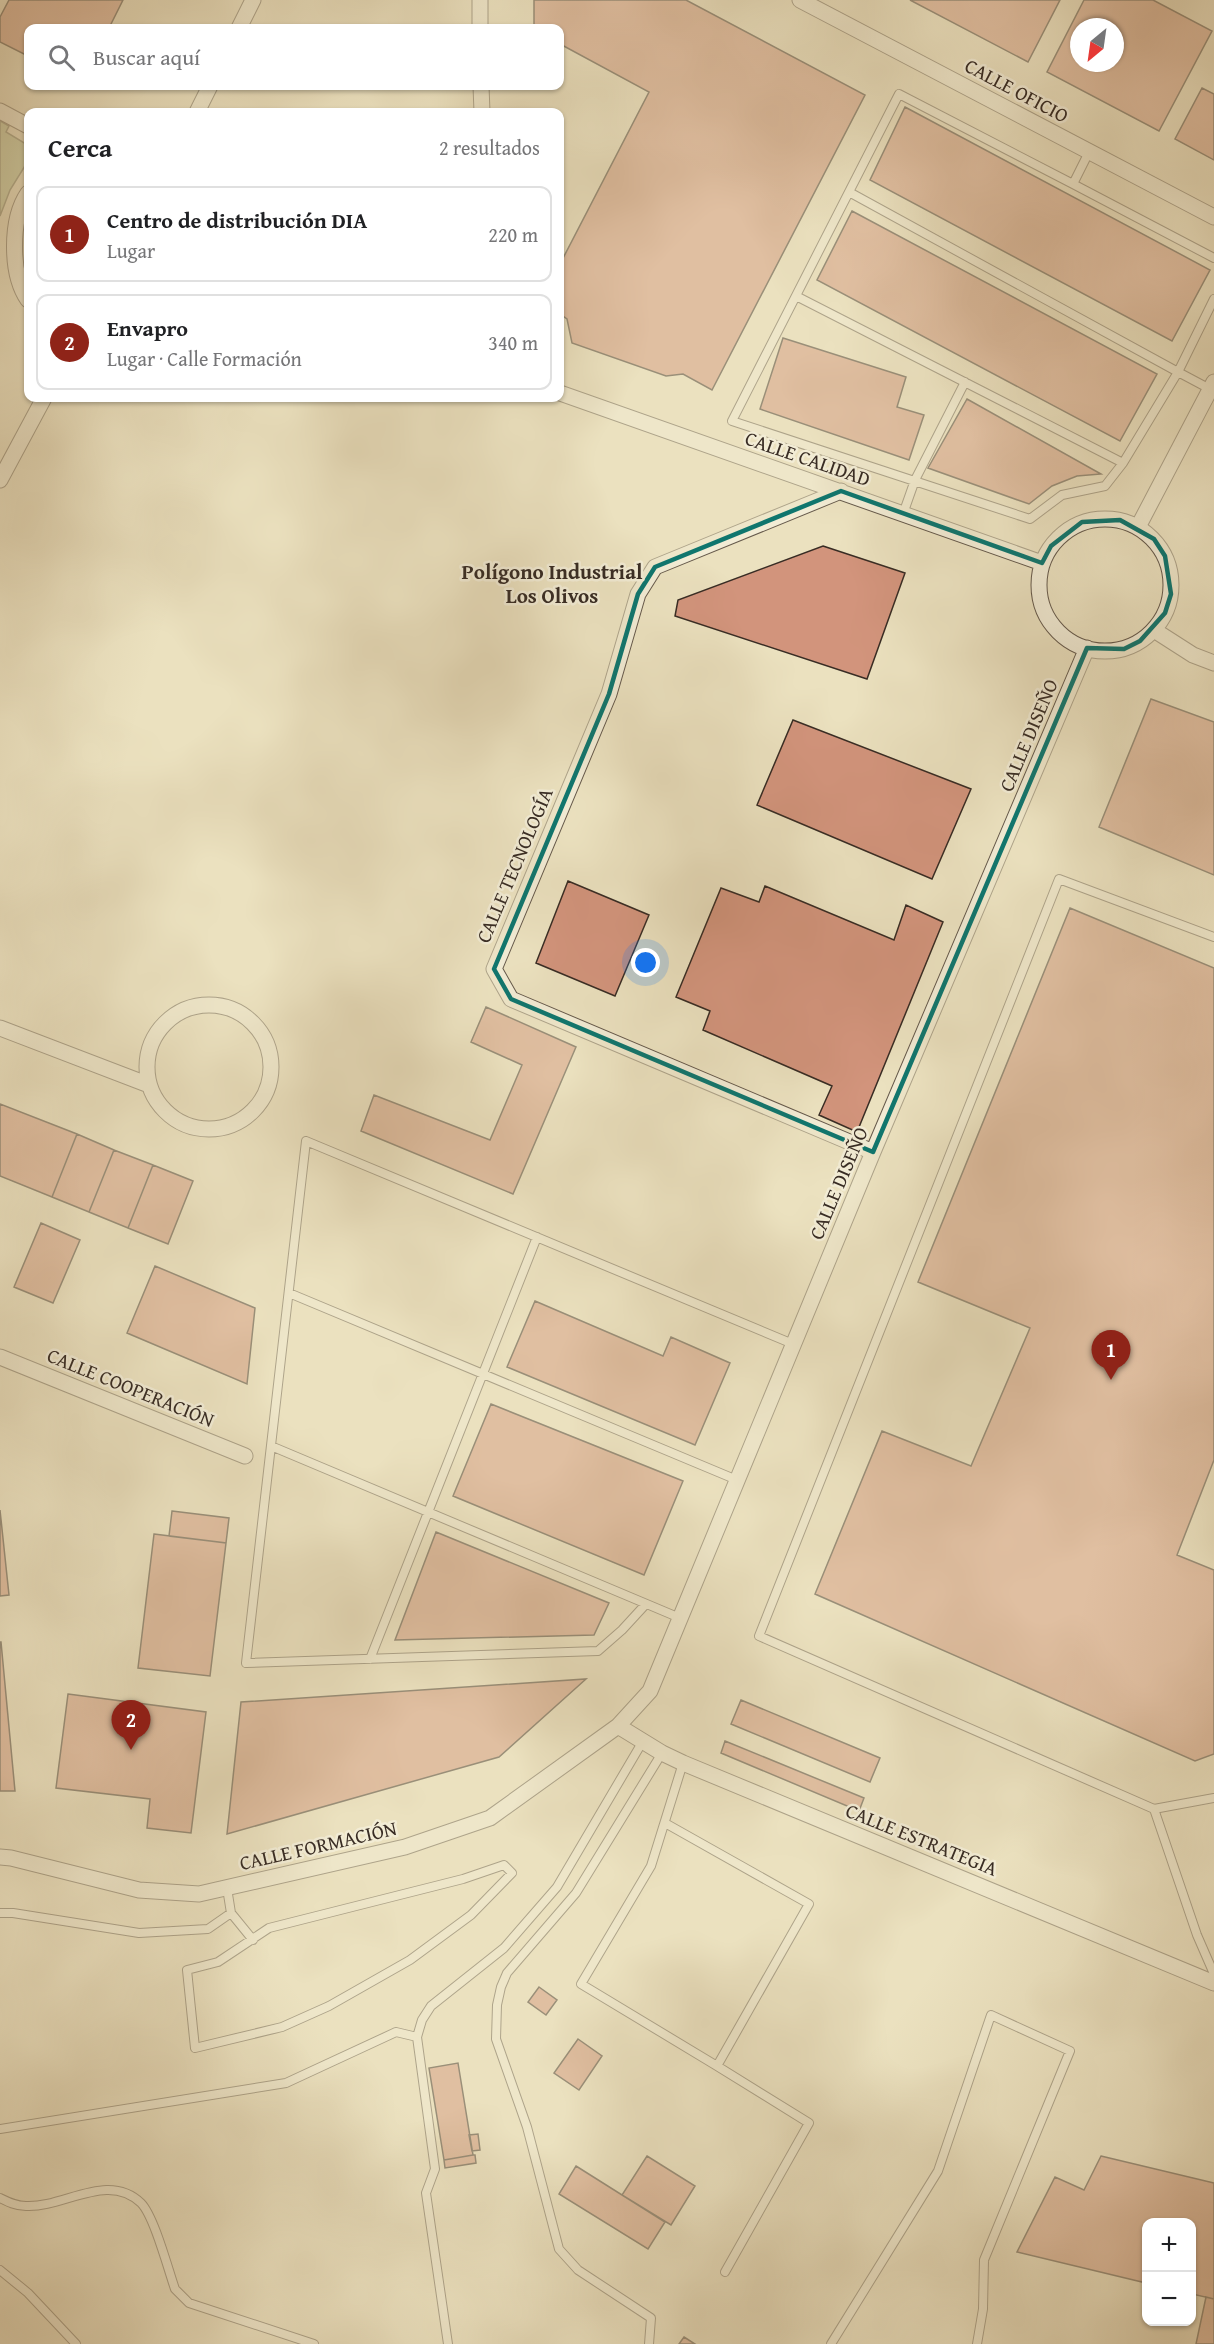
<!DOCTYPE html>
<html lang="es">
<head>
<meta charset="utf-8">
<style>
	:root { --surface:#fff; --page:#f6f6f6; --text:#202124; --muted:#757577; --line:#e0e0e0; --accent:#8f2418 }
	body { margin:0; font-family:"Gentium Book Plus",serif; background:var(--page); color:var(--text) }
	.controls { position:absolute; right:18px; bottom:18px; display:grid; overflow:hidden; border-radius:12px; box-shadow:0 2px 4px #0004 }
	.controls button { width:54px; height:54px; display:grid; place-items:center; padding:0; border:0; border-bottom:2px solid var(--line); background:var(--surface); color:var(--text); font:30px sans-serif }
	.compass { position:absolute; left:1070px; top:18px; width:54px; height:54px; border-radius:50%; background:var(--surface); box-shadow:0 2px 4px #0004; rotate:209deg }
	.you { position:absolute; left:646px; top:963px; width:21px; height:21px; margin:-15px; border:4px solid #fff; border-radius:50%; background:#1a73e8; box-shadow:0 0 0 9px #1a73e833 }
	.badge { display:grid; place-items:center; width:39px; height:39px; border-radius:50%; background:var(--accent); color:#fff; font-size:20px; font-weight:700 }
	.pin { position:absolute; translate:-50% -50px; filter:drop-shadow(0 2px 3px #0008) }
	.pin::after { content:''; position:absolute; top:32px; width:21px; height:18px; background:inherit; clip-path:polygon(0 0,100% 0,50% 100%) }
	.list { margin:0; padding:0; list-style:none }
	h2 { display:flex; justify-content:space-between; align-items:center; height:78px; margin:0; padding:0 24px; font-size:26px }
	h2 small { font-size:20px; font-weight:400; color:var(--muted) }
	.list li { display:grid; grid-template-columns:39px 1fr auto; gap:18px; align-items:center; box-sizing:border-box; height:96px; margin:0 12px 12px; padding:0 12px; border:2px solid var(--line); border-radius:12px }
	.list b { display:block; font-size:22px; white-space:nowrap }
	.list p { margin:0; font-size:20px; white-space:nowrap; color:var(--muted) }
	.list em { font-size:20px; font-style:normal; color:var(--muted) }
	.icon { flex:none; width:33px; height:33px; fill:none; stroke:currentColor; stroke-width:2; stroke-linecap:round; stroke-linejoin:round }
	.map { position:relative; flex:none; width:1214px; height:2344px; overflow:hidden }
	.search { position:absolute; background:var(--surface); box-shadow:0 2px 4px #0004; left:24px; top:24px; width:540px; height:66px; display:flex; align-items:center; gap:15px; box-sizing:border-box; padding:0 21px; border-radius:12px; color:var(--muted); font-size:22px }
	.panel { position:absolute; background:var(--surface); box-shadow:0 2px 4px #0004; left:24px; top:108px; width:540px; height:294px; border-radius:12px }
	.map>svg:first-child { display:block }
	.green { fill:#b8c291; stroke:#78775a; stroke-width:1.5 }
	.building { fill:#d2947c; stroke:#382c24; stroke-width:1.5; fill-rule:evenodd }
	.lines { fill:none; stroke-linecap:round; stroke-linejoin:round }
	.service-casing { stroke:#65594b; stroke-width:10 }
	.minor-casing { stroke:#65594b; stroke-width:17 }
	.service { stroke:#f2ecd5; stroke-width:8 }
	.minor { stroke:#f2ecd5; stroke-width:15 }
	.marked { fill:none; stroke:#0f766e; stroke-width:4.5; stroke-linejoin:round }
	.labels { text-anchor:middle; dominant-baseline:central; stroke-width:5; stroke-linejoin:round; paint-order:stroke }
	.street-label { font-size:20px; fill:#382c24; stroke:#f2ecd5 }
	.neighbourhood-label { font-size:21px; font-weight:bold; fill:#382c24; stroke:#f2ecd5 }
</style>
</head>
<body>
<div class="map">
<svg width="1214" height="2344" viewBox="0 0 1214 2344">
	<rect width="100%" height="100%" fill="#ebe1bf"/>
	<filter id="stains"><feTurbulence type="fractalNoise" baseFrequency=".00333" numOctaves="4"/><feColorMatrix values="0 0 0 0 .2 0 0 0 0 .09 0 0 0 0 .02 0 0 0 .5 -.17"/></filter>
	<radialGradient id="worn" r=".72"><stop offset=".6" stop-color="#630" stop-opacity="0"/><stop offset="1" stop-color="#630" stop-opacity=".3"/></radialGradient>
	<path class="green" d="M0 121 9 126 6 132 26 144 28 149V161L10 190 0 216Z"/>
	<path class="building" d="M9 0H123L109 28H28V56L0 42V17Z
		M534 0H686L865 95 712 390 683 374 666 376 572 343 567 319 560 314V264L649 92 560 44V28H534Z
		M910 0H1060L1028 62Z
		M1084 0H1153L1212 31 1159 131 1047 72ZM1079 27H1115V63H1079Z
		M1202 88 1214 94V160L1175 139Z
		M905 107 1210 270 1172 341 870 180Z
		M852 211 1157 374 1120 441 817 280Z
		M783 338 906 377 897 407 924 415 909 460 760 409Z
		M967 399 1101 474 1077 476 1052 486 1029 504 928 468Z
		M823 546 905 573 867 679 675 616 678 600Z
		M1151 699 1214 722V875L1099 827Z
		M793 720 971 789 932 879 757 805Z
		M568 881 649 915 615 996 536 963Z
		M765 886 894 940 906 905 943 922 857 1132 819 1115 832 1086 703 1030 710 1011 676 997 721 888 759 902Z
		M1070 908 1214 968V1460L1177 1555 1214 1570V1754L1195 1761 815 1594 882 1431 971 1466 1030 1328 918 1282Z
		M486 1007 576 1047 513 1194 361 1131 374 1095 490 1140 522 1065 471 1042Z
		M0 1104 77 1134 52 1197 0 1176Z
		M77 1134 114 1150 89 1212 52 1197Z
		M114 1150 153 1165 128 1228 89 1212Z
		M153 1165 193 1181 168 1244 128 1228Z
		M41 1223 80 1240 53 1303 14 1287Z
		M155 1266 255 1308 247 1384 127 1333Z
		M535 1301 663 1356 671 1337 730 1363 695 1445 507 1367Z
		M491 1404 683 1481 644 1575 453 1496Z
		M0 1510 9 1595 0 1596Z
		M172 1511 229 1518 226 1543 169 1536Z
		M436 1532 609 1603 594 1635 395 1640Z
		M154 1534 226 1543 210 1676 138 1668Z
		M0 1642H1L15 1791H0Z
		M586 1679 499 1757 227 1834 241 1702Z
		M68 1694 206 1712 191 1833 147 1828 150 1799 56 1788Z
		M741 1700 880 1758 870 1782 731 1724Z
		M725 1741 864 1798 859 1811 721 1753Z
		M539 1987 557 2000 546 2015 528 2002Z
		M578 2039 602 2056 579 2090 554 2073Z
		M458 2063 473 2155 444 2160 429 2068Z
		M478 2134 480 2150 472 2151 469 2135Z
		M473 2155H475L476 2163 445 2168 444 2160Z
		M647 2156 695 2186 671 2225 622 2195Z
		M1101 2156 1214 2183V2299L1192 2294V2222H1146V2283L1017 2252 1055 2177 1084 2190Z
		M576 2166 665 2222 648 2249 559 2194Z
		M1206 2297 1214 2299V2344H1196Z
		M684 2337 695 2344H679Z"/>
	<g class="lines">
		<defs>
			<path id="service" d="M1089 152 1073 184 1214 258
				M849 192 1178 372 1123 463 1105 486 1062 495 1030 519 732 421 899 94 1073 184
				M796 296 1123 463
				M1210 389 1178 372 1214 299
				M903 514 915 480 965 382
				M1214 937 1059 879 759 1636 1154 1809 1214 1798
				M289 1293 737 1480
				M271 1446 680 1618
				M645 1605 622 1630 598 1651 246 1663 306 1141 793 1344
				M370 1659 537 1237
				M683 1763 651 1866 581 1984 717 2066
				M1154 1809 1197 1935 1214 1974
				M665 1823 809 1904 717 2066 809 2123 725 2272
				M504 1865 512 1873 471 1915 410 1960 329 2006 282 2027 195 2048 187 1970 218 1962 269 1928 463 1879Z
				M227 1888 231 1913 253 1940
				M0 1913H13L139 1933 208 1929 231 1913
				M0 2129 286 2083 396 2032 417 2037
				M0 2198C8 2202 16 2206 26 2206 64 2208 108 2171 141 2203 154 2216 168 2269 175 2289L189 2303 314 2344
				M0 2270 28 2293 76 2344
				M448 2344 426 2193 435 2169 417 2037 422 2020 431 2006 504 1948 557 1887 643 1741
				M649 2344 651 2318 578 2270 559 2249 527 2127 496 2039 497 2005 501 1987 507 1973 576 1893 662 1753
				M831 2344 938 2171 991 2015 1070 2051 984 2260 983 2309 977 2344"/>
			<path id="minor" d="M480 0V28
				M800 0 1214 217
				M239 28 253 0
				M481 86 482 112
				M0 111 28 126
				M197 112 210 86
				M28 193C10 219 10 274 28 300
				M560 393 1042 563
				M0 480 44 398
				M841 491 655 567 638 594 609 694 494 969 511 999 873 1152
				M1039 585a66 66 0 1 1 132 0a66 66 0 1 1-132 0Z
				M1138 527 1214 382
				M1154 630 1193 655 1214 663
				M147 1067a62 62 0 1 1 124 0a62 62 0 1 1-124 0Z
				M0 1028 149 1085
				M0 1357 245 1456
				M618 1726 662 1753 683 1763 1214 1983
				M0 1857 11 1858 139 1890 199 1894 405 1847 490 1818 618 1726 650 1691 873 1152 1087 648"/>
		</defs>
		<use href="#service" class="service-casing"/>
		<use href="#minor" class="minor-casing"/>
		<use href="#service" class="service"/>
		<use href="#minor" class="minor"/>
	</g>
	<path d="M0 0H1214V2344H0ZM841 491 1042 563 1051 546 1082 522 1120 520 1154 539 1165 556 1171 594 1165 613 1140 641 1124 649 1087 648 873 1152 511 999 494 969 609 694 638 594 655 567Z" fill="#ebe1bf" fill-opacity=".55" fill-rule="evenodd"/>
	<path class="marked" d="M841 491 1042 563 1051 546 1082 522 1120 520 1154 539 1165 556 1171 594 1165 613 1140 641 1124 649 1087 648 873 1152 511 999 494 969 609 694 638 594 655 567Z"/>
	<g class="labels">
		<g class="street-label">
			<text transform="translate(1017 90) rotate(28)">CALLE OFICIO</text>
			<text transform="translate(808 458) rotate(19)">CALLE CALIDAD</text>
			<text transform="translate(1028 735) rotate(-67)">CALLE DISEÑO</text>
			<text transform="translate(514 865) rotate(-67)">CALLE TECNOLOGÍA</text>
			<text transform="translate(838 1183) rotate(-67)">CALLE DISEÑO</text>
			<text transform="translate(131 1387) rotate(22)">CALLE COOPERACIÓN</text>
			<text transform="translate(922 1839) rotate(22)">CALLE ESTRATEGIA</text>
			<text transform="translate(318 1845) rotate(-13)">CALLE FORMACIÓN</text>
		</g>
		<g class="neighbourhood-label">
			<text x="552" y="571">Polígono Industrial<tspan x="552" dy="24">Los Olivos</tspan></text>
		</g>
	</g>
	<rect width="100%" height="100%" filter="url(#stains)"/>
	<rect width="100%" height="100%" fill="url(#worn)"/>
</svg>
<div class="controls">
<button>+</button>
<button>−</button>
</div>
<svg class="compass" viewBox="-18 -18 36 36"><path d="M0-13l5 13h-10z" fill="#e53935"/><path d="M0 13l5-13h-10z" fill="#757577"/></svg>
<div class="you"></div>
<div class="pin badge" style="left:1111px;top:1380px">1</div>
<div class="pin badge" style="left:131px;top:1750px">2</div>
<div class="search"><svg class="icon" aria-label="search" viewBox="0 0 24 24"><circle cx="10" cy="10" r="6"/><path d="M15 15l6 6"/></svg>Buscar aquí</div>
<section class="panel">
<h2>Cerca<small>2 resultados</small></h2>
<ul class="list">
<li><span class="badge">1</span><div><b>Centro de distribución DIA</b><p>Lugar</p></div><em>220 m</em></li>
<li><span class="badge">2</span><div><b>Envapro</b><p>Lugar · Calle Formación</p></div><em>340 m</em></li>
</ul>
</section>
</div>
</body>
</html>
